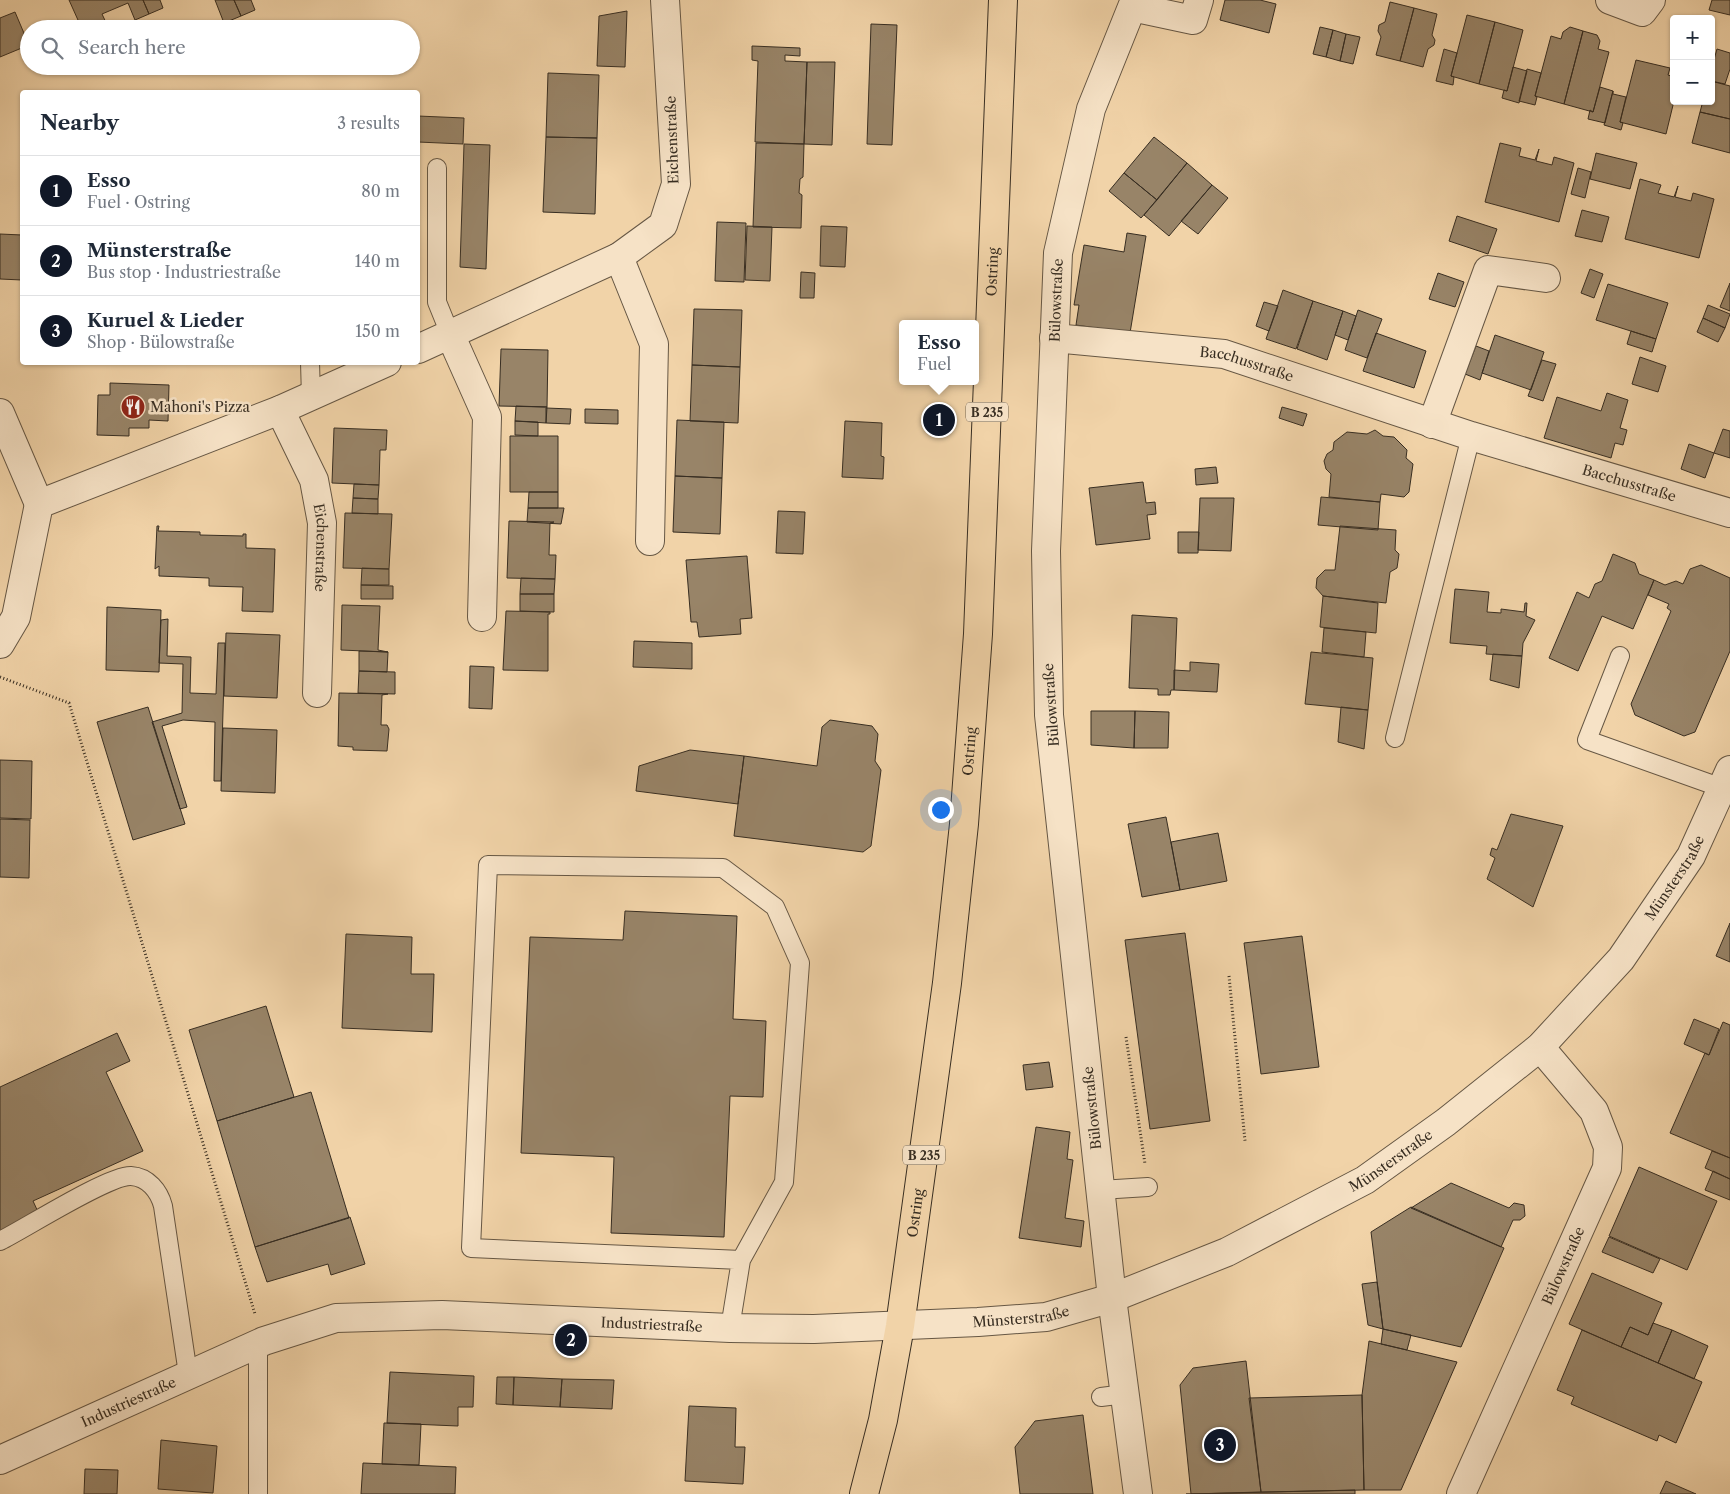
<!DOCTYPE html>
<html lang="en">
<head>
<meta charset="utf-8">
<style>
	:root { --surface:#fff; --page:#f2f2f3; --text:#1f2937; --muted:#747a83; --line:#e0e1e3; --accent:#111827 }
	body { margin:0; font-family:"Libre Caslon Text",serif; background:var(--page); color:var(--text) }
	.controls { position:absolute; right:15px; top:15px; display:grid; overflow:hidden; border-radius:5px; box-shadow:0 1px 4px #0004 }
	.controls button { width:45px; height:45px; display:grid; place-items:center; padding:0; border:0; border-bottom:1px solid var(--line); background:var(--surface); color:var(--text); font:25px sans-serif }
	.you { position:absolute; left:940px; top:809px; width:18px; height:18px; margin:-12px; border:4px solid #fff; border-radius:50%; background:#1a73e8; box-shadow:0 0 0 8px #1a73e833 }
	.badge { display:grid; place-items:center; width:32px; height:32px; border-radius:50%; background:var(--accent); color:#fff; font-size:16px; font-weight:700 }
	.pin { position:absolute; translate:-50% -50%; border:2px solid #fff; box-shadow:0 1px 5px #0006 }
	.popup { position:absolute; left:899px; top:320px; width:80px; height:65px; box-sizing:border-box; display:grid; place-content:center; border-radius:5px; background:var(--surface); filter:drop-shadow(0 1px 4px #0005); font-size:16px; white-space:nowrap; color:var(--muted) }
	.popup b { font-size:19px; color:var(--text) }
	.popup::after { content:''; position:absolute; left:50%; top:100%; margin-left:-10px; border:10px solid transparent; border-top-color:var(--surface) }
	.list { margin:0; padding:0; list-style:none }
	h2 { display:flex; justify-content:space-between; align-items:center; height:65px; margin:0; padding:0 20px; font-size:21px }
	h2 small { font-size:16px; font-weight:400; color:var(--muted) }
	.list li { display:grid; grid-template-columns:32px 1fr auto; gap:15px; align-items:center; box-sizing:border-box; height:70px; padding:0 20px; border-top:1px solid var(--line) }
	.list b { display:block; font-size:19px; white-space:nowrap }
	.list p { margin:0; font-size:16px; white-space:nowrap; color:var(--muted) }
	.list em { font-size:16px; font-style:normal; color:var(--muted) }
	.icon { flex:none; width:28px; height:28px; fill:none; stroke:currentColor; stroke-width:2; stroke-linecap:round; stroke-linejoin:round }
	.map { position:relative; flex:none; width:1730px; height:1494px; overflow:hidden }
	.search { position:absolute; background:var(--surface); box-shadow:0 1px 4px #0004; left:20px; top:20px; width:400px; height:55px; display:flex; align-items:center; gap:12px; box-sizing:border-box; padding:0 18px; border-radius:28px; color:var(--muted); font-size:19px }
	.panel { position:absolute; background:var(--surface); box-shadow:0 1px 4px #0004; left:20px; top:90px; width:400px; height:275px; border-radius:5px }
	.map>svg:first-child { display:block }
	.building { fill:#988468; stroke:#382e22 }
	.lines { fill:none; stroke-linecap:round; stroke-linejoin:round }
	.lane-casing { stroke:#665744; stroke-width:20 }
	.street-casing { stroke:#665744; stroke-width:30 }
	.primary-casing { stroke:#382e22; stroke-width:30 }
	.path { stroke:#382e22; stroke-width:3; stroke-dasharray:1 2.5; stroke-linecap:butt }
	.lane { stroke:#f6e2c6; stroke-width:18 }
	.street { stroke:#f6e2c6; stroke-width:28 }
	.primary { stroke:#f1d3a8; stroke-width:28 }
	.labels { text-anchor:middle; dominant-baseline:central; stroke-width:5; stroke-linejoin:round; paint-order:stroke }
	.shield { fill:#f6e2c6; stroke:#716453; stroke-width:1 }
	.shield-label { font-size:12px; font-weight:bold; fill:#382e22 }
	.street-label { font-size:14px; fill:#382e22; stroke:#f6e2c6 }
	.poi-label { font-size:14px; fill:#382e22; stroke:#f6e2c6; text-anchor:start }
</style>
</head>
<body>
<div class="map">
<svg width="1730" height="1494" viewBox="0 0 1730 1494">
	<rect width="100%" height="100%" fill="#f1d3a8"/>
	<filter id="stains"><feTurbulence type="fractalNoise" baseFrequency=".004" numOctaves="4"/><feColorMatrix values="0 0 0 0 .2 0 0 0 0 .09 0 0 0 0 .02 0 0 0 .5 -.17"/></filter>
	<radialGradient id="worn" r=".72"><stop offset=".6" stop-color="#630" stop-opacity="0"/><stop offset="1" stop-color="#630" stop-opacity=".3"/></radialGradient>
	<path class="building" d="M69 0H143L149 14 135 20 128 3 102 14 109 29H82Z
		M143 0H160L163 8 149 14Z
		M215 0H234L241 16 224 23Z
		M234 0H251L255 10 241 16Z
		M1225 0H1260L1276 4 1269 33 1220 20Z
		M1712 0H1730V15L1709 10Z
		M1390 2 1414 8 1400 61 1376 55 1381 37 1378 31 1379 25 1385 22Z
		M1414 8 1437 14 1432 35 1435 40 1434 45 1428 49 1423 67 1400 61Z
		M627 11 625 67 597 66 599 16Z
		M15 12 29 45 0 57V18Z
		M1467 15 1495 22 1479 84 1451 76Z
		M1495 22 1523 30 1507 91 1479 84Z
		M871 24 897 25 892 145 867 144Z
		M1320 27 1333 30 1326 57 1313 54Z
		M1570 27 1583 31 1564 104 1535 96 1551 36 1561 39 1563 32Z
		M1333 30 1346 34 1340 61 1326 57Z
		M1583 31 1597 35 1600 41 1598 49 1609 52 1593 112 1564 104Z
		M1346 34 1360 37 1353 64 1340 61Z
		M752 46 800 48V56L785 55V61L807 62 804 144 755 142 758 61 752 60Z
		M1444 49 1457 53 1451 76 1454 77 1453 85 1436 81Z
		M1717 49 1730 53V69L1725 84 1711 81V70Z
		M1636 60 1670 68 1668 75 1674 77V101L1666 134 1620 122Z
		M807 62H835L832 145 804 144Z
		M1513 67 1527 71 1519 103 1502 98 1504 90 1507 91Z
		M1527 69 1541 73 1535 96 1537 97 1535 105 1519 101Z
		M548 73 599 75 597 138 546 137Z
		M1711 81 1730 86V119L1700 112 1703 101H1711Z
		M1600 87 1613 91 1605 123 1588 119 1590 110 1593 112Z
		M1613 91V94L1626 97 1620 122 1623 123 1621 130 1604 125Z
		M1700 112 1730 119V153L1692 143Z
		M418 116 464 118 463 144 418 142Z
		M546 137 597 138 595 214 543 212Z
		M1154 137 1187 163 1157 200 1124 173Z
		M756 143 804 144 803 177 800 179 799 193 802 195 801 228 753 227Z
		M1500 143 1521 148 1519 156 1535 160 1539 149 1536 161 1552 165 1554 157 1574 163 1559 222 1485 202Z
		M464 144 490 145 486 269 460 267Z
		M1596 153 1637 163 1630 189 1590 179Z
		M1187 163 1212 185 1169 236 1144 215Z
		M1578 168 1591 172 1585 198 1571 194Z
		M1124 173 1157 200 1141 218 1109 191Z
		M1640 179 1661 185 1658 193 1674 197 1678 186 1675 197 1691 201 1693 193 1714 199 1699 258 1625 239Z
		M1212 185 1228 198 1198 234 1181 221Z
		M1582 210 1609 217 1602 242 1575 236Z
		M1457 216 1497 229 1488 254 1449 241Z
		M717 222 746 223 744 282 715 281Z
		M747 226 772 227 770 281 745 280Z
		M821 226 847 227 845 267 820 266Z
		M1127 233 1146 236 1130 333 1076 325 1079 305H1074L1084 245 1124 252Z
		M0 234 22 235V280L0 279Z
		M1590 269 1603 274 1594 298 1581 293Z
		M801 272 815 273 814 298H800Z
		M1438 273 1464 282 1455 307 1429 299Z
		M1730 283V311L1720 307Z
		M1608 284 1668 303 1656 339 1596 320Z
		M1283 290 1313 301 1296 349 1266 339Z
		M1313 301 1343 311 1327 360 1297 349Z
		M1264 302 1278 306 1269 331 1256 326Z
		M1708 305 1730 314 1725 328 1703 318Z
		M694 309 742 310 740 367 692 365Z
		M1358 310 1382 319 1367 358 1345 350Z
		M1343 311 1356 316 1348 340 1335 335Z
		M1703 318 1725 328 1718 342 1697 332Z
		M1631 331 1656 339 1652 352 1627 344Z
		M1376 333 1426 351 1414 388 1363 371Z
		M1495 335 1544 352 1531 390 1482 373Z
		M1476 346 1489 351 1480 380 1465 374Z
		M501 349 548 350 547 407 499 406Z
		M1640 357 1666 366 1658 392 1632 384Z
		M1542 360 1556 364 1543 401 1528 396Z
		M692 365 740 367 738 423 690 421Z
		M110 383 169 385 168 421 149 420V428H129V436L97 435 98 395H110Z
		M1607 393 1628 400 1620 428 1627 430 1623 445 1615 443 1611 458 1544 438 1557 397 1601 411Z
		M516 406 547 407 546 423 515 421Z
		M1282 407 1307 414 1303 426 1279 418Z
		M546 408 571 409 570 424 546 423Z
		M585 409 618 410V424L585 423Z
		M677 420 724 422 722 478 675 476Z
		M515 421 538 422V436L515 435Z
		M845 421 882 423 881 456 884 457 883 479 842 477Z
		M334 428 387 430 386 450H380L379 485 332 483Z
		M1723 429 1730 431V458L1714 453Z
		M1375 430 1383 436 1394 437 1407 450 1406 458 1413 464 1409 492 1404 497 1381 494 1380 502 1329 497 1331 474 1326 469 1324 461 1327 454 1333 450 1334 442 1347 432 1367 434Z
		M510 436H558V492H510Z
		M1689 444 1714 453 1705 478 1681 469Z
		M1216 467 1218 483 1196 485 1195 469Z
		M675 476 722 478 720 534 673 532Z
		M1143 482 1146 503 1155 502 1156 514 1147 515 1150 539 1096 545 1089 488Z
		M354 484 379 485 378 499 353 498Z
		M529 492H558V508H528Z
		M1321 497 1380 502 1378 530 1318 525Z
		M353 498 378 499V514L352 513Z
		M1200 498H1234L1231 551 1198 550Z
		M528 508H564L561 524 527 522Z
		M778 511 805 512 803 554 776 553Z
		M345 513 392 514 389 569 343 568Z
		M509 521 554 522 550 523 549 555H556L555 579 507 578Z
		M157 526H159L158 531 200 532V535L243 536V534H246V548L275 549 273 612 242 611 243 587 209 586V578L159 576V566L155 569Z
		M1340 526 1396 530 1395 550 1399 554 1397 568 1390 572 1386 603 1323 596 1316 588 1317 578 1325 570H1335Z
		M1178 532H1199L1198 553H1178Z
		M1613 554 1635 563 1639 574 1654 580 1633 629 1602 616 1578 671 1549 658 1577 592 1589 598 1595 584 1602 581Z
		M747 556 752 618 740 619 741 634 699 637 697 622H691L686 560Z
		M1701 565 1730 578V651L1695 732 1684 736 1635 715 1631 704 1671 611 1667 608 1669 604 1648 595 1654 580 1665 585 1676 581 1683 584 1690 569Z
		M362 568 389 569V585H361Z
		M521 578 555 579 554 594H520Z
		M361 585 393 586V599H361Z
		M1455 589 1489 592 1487 612 1501 613V609L1524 612 1525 603H1527L1526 616 1535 620 1523 643 1522 656 1486 654 1487 646 1450 643Z
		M520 594H554V612L520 611Z
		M1323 596 1378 603 1376 633 1320 627Z
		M342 605 380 606 378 650 388 652 341 650Z
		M107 607 161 610 159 672 106 670Z
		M506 611 550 612V614H548V671L503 670Z
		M1132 615 1177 618 1174 690H1171L1170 695H1158V689L1129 688Z
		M168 619 167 656 191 657 190 693 216 694 218 643H225L221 781H214L215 722 183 720 162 726 187 807 180 809 152 722 182 713 183 664 159 663 161 620Z
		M1324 628 1366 632 1364 657 1322 652Z
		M226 633 280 635 277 698 224 696Z
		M634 641 692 643V669L633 667Z
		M359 651 388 652 387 672 359 671Z
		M1311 652 1373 658 1368 710 1305 704Z
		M1493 654 1522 656 1519 688 1490 680Z
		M1190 662 1219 664 1217 692 1174 690V670L1190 671Z
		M470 666 494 667 492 709 469 708Z
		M359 671 395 672V694L358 693Z
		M339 693 388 694 382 695 381 725H387L389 729 387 751 353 750V747L338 746Z
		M148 707 185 824 133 840 97 722Z
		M1341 707 1368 710 1364 749 1338 742Z
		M1091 711H1135L1134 748 1091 745Z
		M1135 711 1169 712 1168 748H1134Z
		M830 720 872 726 878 734 875 761 881 770 871 846 863 852 734 836 744 756 817 766 822 727Z
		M223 728 277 730 275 793 221 791Z
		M690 750 744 756 738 804 636 791 639 766Z
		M0 760 32 761 31 819 0 818Z
		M1511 814 1563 826 1533 907 1487 879 1495 858 1490 855 1492 848 1497 850Z
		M1166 817 1180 890 1142 897 1128 824Z
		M0 819 30 820 29 878 0 877Z
		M1218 833 1227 881 1180 890 1171 842Z
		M625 911 737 916 733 1019 766 1021 763 1097 730 1096 724 1237 611 1233 614 1157 521 1153 530 937 623 940Z
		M1730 923V962L1716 956Z
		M1185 933 1210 1121 1150 1129 1125 940Z
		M346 934 412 937 411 974H434L432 1032 342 1028Z
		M1302 936 1319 1067 1261 1074 1244 943Z
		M266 1006 294 1097 217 1121 189 1030Z
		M1694 1019 1719 1029 1709 1055 1684 1044Z
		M1723 1022 1730 1025V1158L1670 1133 1705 1053 1709 1055Z
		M117 1033 130 1061 106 1072 143 1151 33 1201 39 1214 0 1231V1087Z
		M1049 1062 1053 1087 1026 1090 1023 1065Z
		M311 1092 349 1218 255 1247 217 1121Z
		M1036 1127 1070 1132 1067 1159 1073 1160 1065 1218 1084 1221 1081 1247 1019 1238Z
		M1712 1151 1730 1158V1179L1705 1168Z
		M1639 1167 1717 1201 1687 1270 1609 1236Z
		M1713 1171 1730 1179V1200L1705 1190Z
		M1451 1183 1509 1208 1514 1203 1524 1205 1525 1216 1520 1220H1513L1501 1247 1411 1208Z
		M1411 1207 1504 1248 1461 1347 1383 1329 1371 1232Z
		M350 1217 365 1264 331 1275 328 1264 267 1282 255 1247Z
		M1609 1237 1660 1259 1653 1273 1602 1252Z
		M1592 1273 1662 1303 1648 1335 1630 1327 1621 1347 1569 1324Z
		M1377 1282 1383 1329 1368 1325 1362 1284Z
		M1653 1323 1672 1330 1658 1363 1621 1347 1630 1327 1648 1335Z
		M1383 1329 1411 1335 1407 1350 1381 1344Z
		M1582 1330 1702 1382 1676 1443 1659 1435 1657 1441 1571 1404 1574 1397 1557 1390Z
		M1672 1330 1708 1346 1694 1379 1658 1363Z
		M1369 1341 1457 1362 1401 1490H1364L1362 1395Z
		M1246 1361 1261 1492 1191 1494 1180 1385 1193 1368Z
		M390 1372 474 1376 473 1407H458V1426L387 1423Z
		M497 1377H514L513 1405 496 1404Z
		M514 1377 562 1379 560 1407 513 1405Z
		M562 1379 614 1380 612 1409 560 1407Z
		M1362 1395 1364 1490 1261 1492 1249 1398Z
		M689 1406 736 1408 735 1447H745L743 1484 685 1481Z
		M1083 1415 1093 1494H1020L1015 1447 1035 1421Z
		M384 1423 421 1424 419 1465 382 1464Z
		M161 1440 217 1446 213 1493 158 1489Z
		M363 1463 456 1467 455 1494H361Z
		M85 1469 118 1470 117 1494H84Z
		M1666 1481 1696 1494H1660Z
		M1355 1490V1494H1186H1191Z"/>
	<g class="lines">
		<defs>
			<path id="lane" d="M437 168V302L450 334
				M310 362 311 397
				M1620 656 1587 740 1722 788
				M1395 738 1471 436
				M1100 1190 1148 1187
				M0 1241C26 1228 109 1175 131 1176 148 1177 159 1191 163 1206L188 1374
				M730 1328 741 1260 471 1248 488 865 723 868 775 907 800 963 784 1182 741 1260
				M258 1344V1494
				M1101 1397 1125 1394"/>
			<g id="street">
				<path d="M1610 0 1642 12 1651 0"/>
				<path d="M619 257 654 344 650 541"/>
				<path d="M450 334 487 417 482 617"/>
				<path id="s1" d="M1054 338 1224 354 1471 436 1730 513"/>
				<path d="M418 349 619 257 663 225 676 184 665 0"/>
				<path id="s2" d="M280 410 314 480 322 523 317 693"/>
				<path d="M0 413 39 504"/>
				<path d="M1432 424 1488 270 1546 278"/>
				<path d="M0 644 16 617 39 504 280 410 387 362"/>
				<path id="s3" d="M0 1460 264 1341 336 1318 442 1315 730 1328 814 1329 978 1322 1046 1317 1112 1298 1227 1252 1365 1180 1446 1122 1540 1047 1621 959 1691 856 1730 770"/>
				<path id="s4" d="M1138 1494 1112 1298 1049 715 1046 551 1058 253 1091 109 1132 7 1193 20 1199 0"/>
				<path id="s5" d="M1461 1494 1607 1168 1608 1147 1594 1111 1540 1047"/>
			</g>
			<g id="primary">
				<path id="s6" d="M864 1494 883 1420 900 1326 947 983 964 824 978 634 1003 0"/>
			</g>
		</defs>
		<use href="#lane" class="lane-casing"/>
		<use href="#street" class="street-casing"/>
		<use href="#primary" class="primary-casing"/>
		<path class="path" d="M0 677 69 703 255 1314
			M1229 976 1245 1141
			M1126 1037 1145 1164"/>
		<use href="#lane" class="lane"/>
		<use href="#street" class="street"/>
		<use href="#primary" class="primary"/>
	</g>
	<defs>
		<symbol id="restaurant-disc" viewBox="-11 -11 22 22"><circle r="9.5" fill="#8f2418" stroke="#f6e2c6"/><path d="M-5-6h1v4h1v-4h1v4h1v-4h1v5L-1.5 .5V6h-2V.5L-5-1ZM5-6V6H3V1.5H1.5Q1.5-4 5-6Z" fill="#fff"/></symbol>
	</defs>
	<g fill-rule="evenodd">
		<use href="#restaurant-disc" x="119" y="393" width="28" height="28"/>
	</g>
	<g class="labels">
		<g class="shield">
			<rect x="966" y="402.5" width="42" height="19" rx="4"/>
			<rect x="903" y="1145.5" width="42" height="19" rx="4"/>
		</g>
		<g class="shield-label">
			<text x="987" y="412">B 235</text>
			<text x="924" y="1155">B 235</text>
		</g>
		<g class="street-label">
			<text transform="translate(672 140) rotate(-92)">Eichenstraße</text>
			<text stroke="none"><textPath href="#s6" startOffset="1231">Ostring</textPath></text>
			<text stroke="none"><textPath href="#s4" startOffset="1199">Bülowstraße</textPath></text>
			<text stroke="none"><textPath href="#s1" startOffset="195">Bacchusstraße</textPath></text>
			<text stroke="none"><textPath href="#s1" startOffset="596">Bacchusstraße</textPath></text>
			<text stroke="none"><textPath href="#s2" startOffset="146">Eichenstraße</textPath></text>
			<text transform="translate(1051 705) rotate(-94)">Bülowstraße</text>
			<text stroke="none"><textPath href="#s6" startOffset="751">Ostring</textPath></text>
			<text stroke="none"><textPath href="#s3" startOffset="1861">Münsterstraße</textPath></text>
			<text transform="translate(1092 1108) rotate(-96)">Bülowstraße</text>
			<text stroke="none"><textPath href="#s3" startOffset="1456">Münsterstraße</textPath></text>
			<text stroke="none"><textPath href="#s6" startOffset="286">Ostring</textPath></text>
			<text stroke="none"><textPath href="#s5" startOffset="250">Bülowstraße</textPath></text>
			<text stroke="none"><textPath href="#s3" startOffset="1051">Münsterstraße</textPath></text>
			<text stroke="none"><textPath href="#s3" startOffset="681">Industriestraße</textPath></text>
			<text stroke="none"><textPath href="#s3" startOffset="141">Industriestraße</textPath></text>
		</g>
		<g class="poi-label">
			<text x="150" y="407">Mahoni's Pizza</text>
		</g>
	</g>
	<rect width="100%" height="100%" filter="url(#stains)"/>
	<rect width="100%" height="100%" fill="url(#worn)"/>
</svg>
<div class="controls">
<button>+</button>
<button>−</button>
</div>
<div class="you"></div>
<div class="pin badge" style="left:939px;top:420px">1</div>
<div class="popup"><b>Esso</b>Fuel</div>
<div class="pin badge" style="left:571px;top:1340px">2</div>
<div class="pin badge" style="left:1220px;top:1445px">3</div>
<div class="search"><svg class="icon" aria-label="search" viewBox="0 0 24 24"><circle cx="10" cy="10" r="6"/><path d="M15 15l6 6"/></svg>Search here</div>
<section class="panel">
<h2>Nearby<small>3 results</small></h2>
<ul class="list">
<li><span class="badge">1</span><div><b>Esso</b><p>Fuel · Ostring</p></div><em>80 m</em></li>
<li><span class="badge">2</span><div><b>Münsterstraße</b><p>Bus stop · Industriestraße</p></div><em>140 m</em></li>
<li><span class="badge">3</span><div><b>Kuruel &amp; Lieder</b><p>Shop · Bülowstraße</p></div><em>150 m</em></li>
</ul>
</section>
</div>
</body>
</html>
